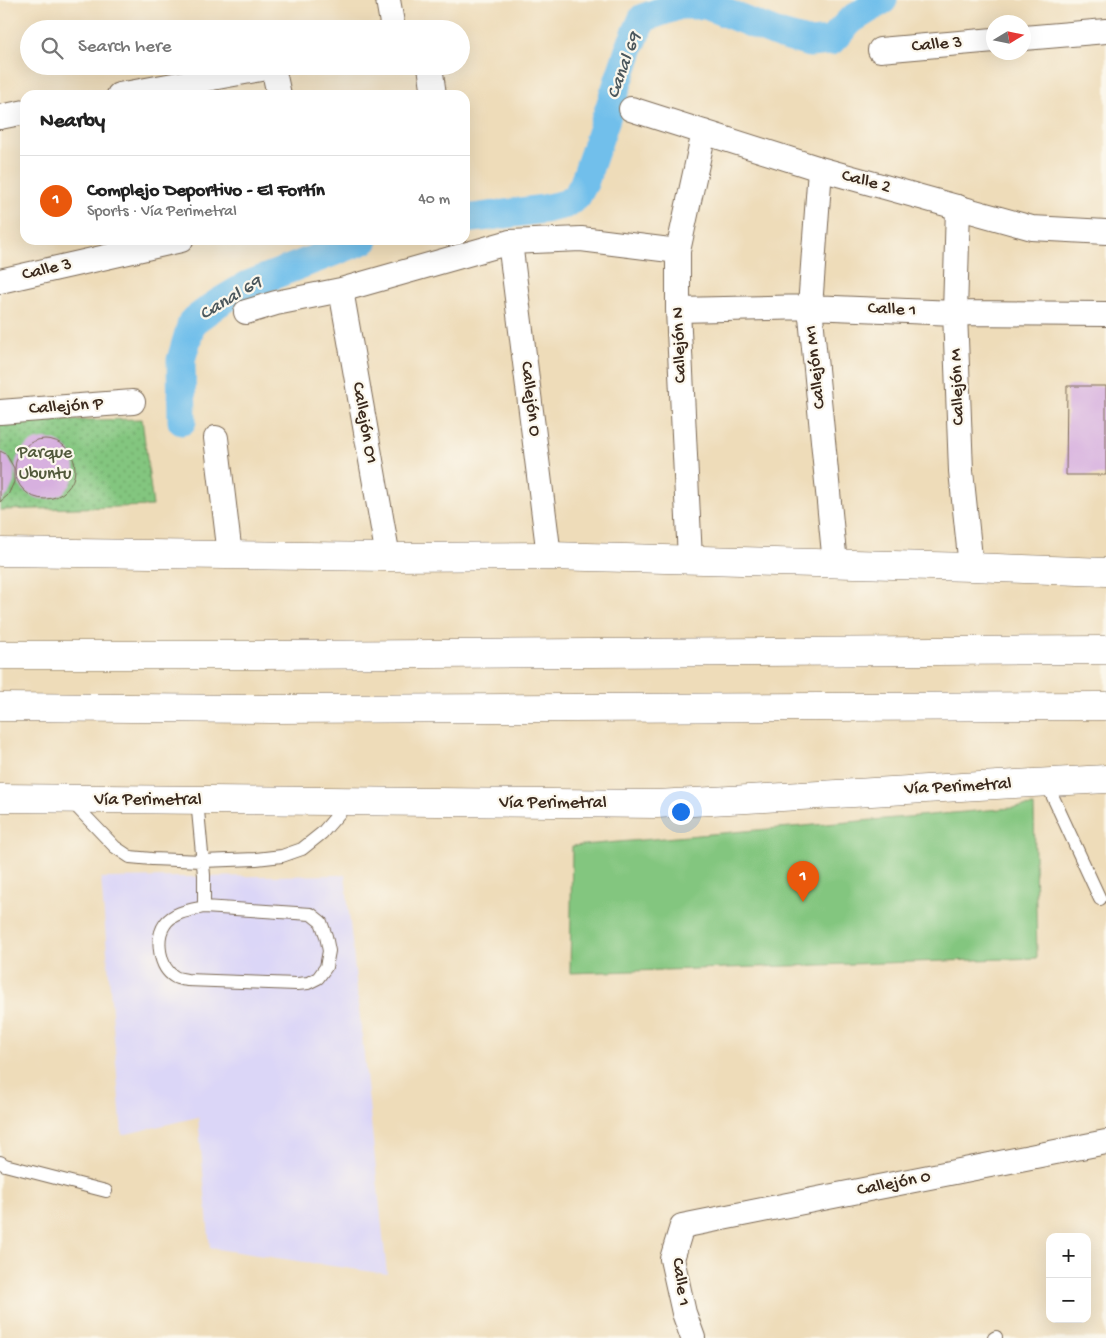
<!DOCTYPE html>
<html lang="en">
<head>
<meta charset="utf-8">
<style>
	:root { --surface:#fff; --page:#f6f6f6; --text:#222; --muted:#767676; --line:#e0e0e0; --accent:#ea580c }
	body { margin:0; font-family:"Gochi Hand",sans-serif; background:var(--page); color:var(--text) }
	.controls { position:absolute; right:15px; bottom:15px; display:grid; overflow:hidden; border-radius:10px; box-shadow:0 5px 20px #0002 }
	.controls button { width:45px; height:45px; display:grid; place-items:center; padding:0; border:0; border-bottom:1px solid var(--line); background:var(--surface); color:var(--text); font:25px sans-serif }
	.compass { position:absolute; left:986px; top:15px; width:45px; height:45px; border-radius:50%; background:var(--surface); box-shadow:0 5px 20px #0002; rotate:80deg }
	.you { position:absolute; left:680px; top:811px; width:18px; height:18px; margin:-12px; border:4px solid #fff; border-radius:50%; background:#1a73e8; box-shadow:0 0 0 8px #1a73e833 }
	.badge { display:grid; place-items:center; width:32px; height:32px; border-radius:50%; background:var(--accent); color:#fff; font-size:16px; font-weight:700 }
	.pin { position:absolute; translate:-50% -41px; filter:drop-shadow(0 1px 2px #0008) }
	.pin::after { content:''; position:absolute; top:26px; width:18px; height:15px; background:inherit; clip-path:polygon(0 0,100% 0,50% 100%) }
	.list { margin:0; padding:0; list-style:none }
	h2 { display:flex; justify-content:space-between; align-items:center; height:65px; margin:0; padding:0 20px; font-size:21px }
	h2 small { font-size:16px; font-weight:400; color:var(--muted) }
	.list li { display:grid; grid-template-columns:32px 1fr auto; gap:15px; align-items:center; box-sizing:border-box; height:90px; padding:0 20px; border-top:1px solid var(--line) }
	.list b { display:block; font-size:19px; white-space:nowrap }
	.list p { margin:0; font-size:16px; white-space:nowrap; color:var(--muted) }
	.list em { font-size:16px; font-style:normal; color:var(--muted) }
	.icon { flex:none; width:28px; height:28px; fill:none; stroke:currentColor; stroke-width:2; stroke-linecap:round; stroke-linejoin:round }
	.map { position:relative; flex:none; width:1106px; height:1338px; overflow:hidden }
	.search { position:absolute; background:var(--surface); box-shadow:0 5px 20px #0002; left:20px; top:20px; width:450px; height:55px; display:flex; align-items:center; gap:12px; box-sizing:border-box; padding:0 18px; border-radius:28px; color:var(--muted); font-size:19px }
	.panel { position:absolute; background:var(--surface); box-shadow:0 5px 20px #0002; left:20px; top:90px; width:450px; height:155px; border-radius:15px }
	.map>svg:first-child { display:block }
	.built { fill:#dbd6f7 }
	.grass { fill:#83c67f; stroke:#5f784e }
	.park { fill:url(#park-dots); stroke:#5f784e }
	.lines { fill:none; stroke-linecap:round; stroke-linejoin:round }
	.canal { stroke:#71bfeb; stroke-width:29 }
	.building { fill:#d7b0df }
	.lane-casing { stroke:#7a6854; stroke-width:14 }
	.street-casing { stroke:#7a6854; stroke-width:26 }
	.secondary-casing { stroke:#7a6854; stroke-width:29 }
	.highway-casing { stroke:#7a6854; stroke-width:29 }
	.lane { stroke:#fff; stroke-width:12 }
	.street { stroke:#fff; stroke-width:24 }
	.secondary { stroke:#fff; stroke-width:28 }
	.highway { stroke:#fff; stroke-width:28 }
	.labels { text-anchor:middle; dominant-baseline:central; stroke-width:4.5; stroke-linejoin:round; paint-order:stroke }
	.street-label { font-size:18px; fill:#3b2a1e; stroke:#fbf7ec }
	.park-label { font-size:18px; fill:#51593b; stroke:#fbf7ec }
	.water-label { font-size:19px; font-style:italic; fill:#4b575c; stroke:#fbf7ec }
</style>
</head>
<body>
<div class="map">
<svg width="1106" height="1338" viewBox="0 0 1106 1338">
	<defs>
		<pattern id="park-dots" width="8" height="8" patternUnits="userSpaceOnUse" patternTransform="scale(1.25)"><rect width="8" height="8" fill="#83c67f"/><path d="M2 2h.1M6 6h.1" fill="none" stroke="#6ca167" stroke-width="1.8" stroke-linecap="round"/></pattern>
	</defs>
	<rect width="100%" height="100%" fill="#fbf7ec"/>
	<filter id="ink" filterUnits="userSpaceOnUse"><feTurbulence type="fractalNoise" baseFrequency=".02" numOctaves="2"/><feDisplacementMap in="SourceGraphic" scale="10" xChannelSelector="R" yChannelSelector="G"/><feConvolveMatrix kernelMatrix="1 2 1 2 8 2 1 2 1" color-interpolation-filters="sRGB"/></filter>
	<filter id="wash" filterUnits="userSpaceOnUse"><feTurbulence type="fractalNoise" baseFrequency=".0096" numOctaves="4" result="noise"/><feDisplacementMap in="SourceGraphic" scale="20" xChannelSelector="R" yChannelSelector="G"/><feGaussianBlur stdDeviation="1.12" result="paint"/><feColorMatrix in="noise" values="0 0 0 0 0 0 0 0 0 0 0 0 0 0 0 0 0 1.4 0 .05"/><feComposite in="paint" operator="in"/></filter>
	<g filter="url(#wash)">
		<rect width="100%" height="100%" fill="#eedcb9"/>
		<path class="built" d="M345 875 387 1274 210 1248 198 1117 122 1135 101 878Z"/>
		<path class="grass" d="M1034 806 1037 958 570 973 572 846Z"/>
		<path class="park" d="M0 417 81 420 142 419 153 506 0 510Z"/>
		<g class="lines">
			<path class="canal" d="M465 219 544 209 566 204 577 196 584 183 630 47 643 18 680 5H706L781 35 810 43 831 41 851 20 883 0
				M182 421 181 360 192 322 218 303 248 285 364 240"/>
		</g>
		<g id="blocks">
			<path class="building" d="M1067 386H1106V475H1066Z
				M15 469a30 30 0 1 1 60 0a30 30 0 1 1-60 0Z
				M0 451 6 454 14 468V482L8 495 0 502Z"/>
		</g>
	</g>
	<g filter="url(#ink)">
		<use href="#blocks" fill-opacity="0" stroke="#7a6854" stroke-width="1"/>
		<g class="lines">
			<defs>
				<path id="lane" d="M1046 782 1100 899
					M197 800 204 875V907
					M71 801 115 847 130 857 152 859 202 861 256 859 282 856 302 849 322 833 348 803
					M204 907 311 914 321 922 326 936 329 951 326 967 318 978 308 983 297 984 187 980C183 979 178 979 175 977 159 968 155 938 165 924 173 912 191 910 204 907Z
					M0 1162 5 1165 106 1191
					M994 1338 996 1337"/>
				<path id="street" d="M388 0 393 29
					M1024 38 1106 31
					M880 50 994 40
					M430 66 434 95
					M273 67 279 95
					M119 95 277 66
					M631 109 820 169 1032 228 1106 232
					M0 117 25 112
					M820 169 810 307 835 564
					M958 207 955 313 961 471 971 567
					M510 242 549 556
					M0 281 181 240
					M341 290 388 557
					M678 310 810 307 955 313 1106 314
					M246 312 276 303 341 290 510 242 581 239 678 251
					M0 412 133 402
					M216 438 230 555
					M690 559 678 310V251L704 132
					M693 1338 684 1313 672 1259 682 1226 1106 1142"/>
				<path id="secondary" d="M0 552 388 557 549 556 971 567 1106 572
					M0 798 657 804 1106 779"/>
				<path id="highway" d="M0 655H265L1106 650
					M0 707 271 709 1106 706"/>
			</defs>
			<use href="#lane" class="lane-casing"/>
			<use href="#street" class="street-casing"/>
			<use href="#secondary" class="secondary-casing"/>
			<use href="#highway" class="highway-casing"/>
			<use href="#lane" class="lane"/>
			<use href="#street" class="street"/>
			<use href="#secondary" class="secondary"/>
			<use href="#highway" class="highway"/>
		</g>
	</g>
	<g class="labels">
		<g class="street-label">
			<text transform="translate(937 45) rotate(-5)">Calle 3</text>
			<text transform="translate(866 182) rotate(15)">Calle 2</text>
			<text transform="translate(47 270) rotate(-13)">Calle 3</text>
			<text transform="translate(892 310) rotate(3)">Calle 1</text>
			<text transform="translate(680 345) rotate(-92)">Callejón N</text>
			<text transform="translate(816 367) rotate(-96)">Callejón M1</text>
			<text transform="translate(958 387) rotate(-92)">Callejón M</text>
			<text transform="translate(530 399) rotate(83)">Callejón O</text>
			<text transform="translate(66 407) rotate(-4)">Callejón P</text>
			<text transform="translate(364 423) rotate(80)">Callejón O1</text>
			<text transform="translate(958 787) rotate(-3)">Vía Perimetral</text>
			<text x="148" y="800">Vía Perimetral</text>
			<text x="553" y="803">Vía Perimetral</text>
			<text transform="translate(894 1184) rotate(-11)">Callejón 0</text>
			<text transform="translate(680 1282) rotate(82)">Calle 1</text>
		</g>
		<g class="park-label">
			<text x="45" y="453">Parque<tspan x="45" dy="21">Ubuntu</tspan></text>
		</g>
		<g class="water-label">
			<text transform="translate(625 66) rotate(-70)">Canal 69</text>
			<text transform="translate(231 299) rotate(-31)">Canal 69</text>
		</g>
	</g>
</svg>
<div class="controls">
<button>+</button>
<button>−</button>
</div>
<svg class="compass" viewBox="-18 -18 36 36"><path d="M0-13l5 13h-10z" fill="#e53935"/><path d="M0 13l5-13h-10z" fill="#767676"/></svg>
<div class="you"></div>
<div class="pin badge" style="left:803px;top:902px">1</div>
<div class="search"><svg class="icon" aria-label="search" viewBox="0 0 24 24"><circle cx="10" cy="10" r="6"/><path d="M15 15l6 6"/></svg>Search here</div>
<section class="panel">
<h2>Nearby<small></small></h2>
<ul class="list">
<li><span class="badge">1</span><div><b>Complejo Deportivo - El Fortín</b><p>Sports · Vía Perimetral</p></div><em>40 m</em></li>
</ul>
</section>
</div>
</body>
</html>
